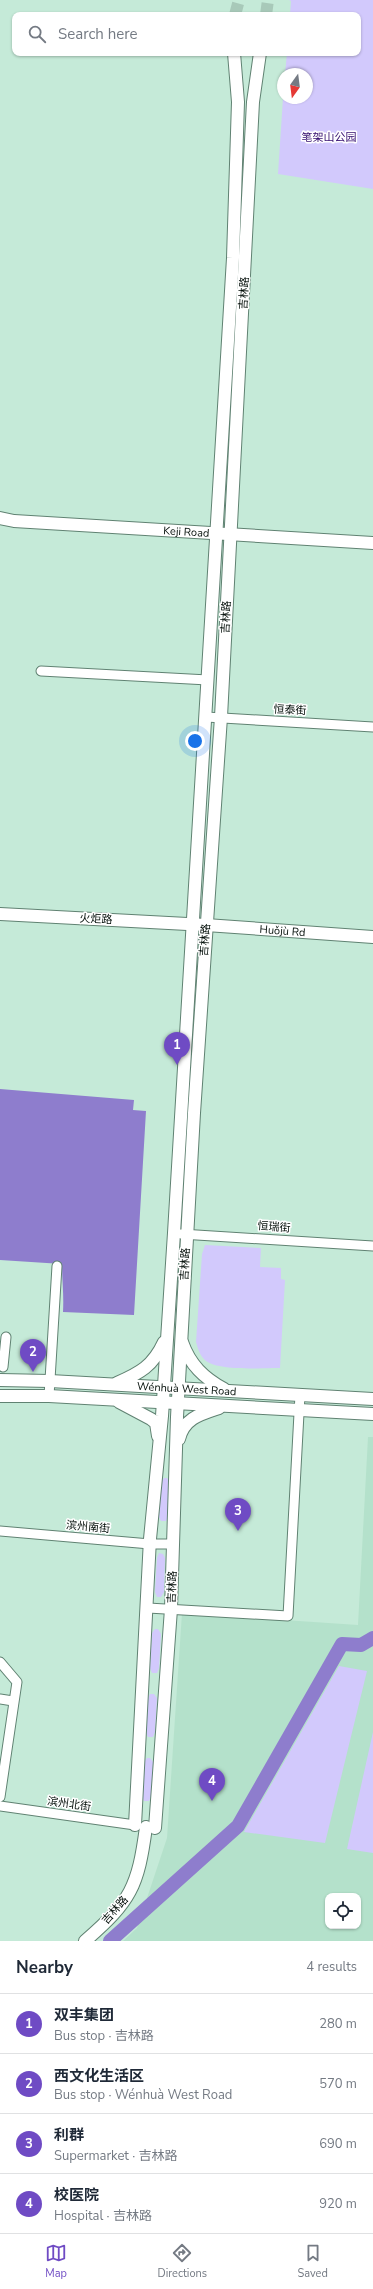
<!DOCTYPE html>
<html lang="en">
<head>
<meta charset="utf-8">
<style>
	:root { --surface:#fff; --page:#f6f6f7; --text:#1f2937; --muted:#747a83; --line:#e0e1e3; --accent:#6f4bc4 }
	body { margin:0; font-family:"Nunito Sans","Noto Sans SC",sans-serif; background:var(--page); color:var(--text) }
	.controls { position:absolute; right:12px; bottom:12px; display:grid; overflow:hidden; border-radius:8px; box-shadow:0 1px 3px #0004 }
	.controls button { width:36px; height:36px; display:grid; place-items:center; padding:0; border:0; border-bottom:1px solid var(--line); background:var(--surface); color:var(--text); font:20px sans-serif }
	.compass { position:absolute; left:277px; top:68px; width:36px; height:36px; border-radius:50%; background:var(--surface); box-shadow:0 1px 3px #0004; rotate:194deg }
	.you { position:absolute; left:195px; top:741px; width:14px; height:14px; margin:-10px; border:3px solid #fff; border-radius:50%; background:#1a73e8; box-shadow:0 0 0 6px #1a73e833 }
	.badge { display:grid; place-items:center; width:26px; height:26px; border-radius:50%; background:var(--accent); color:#fff; font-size:13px; font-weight:700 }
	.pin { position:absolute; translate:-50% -33px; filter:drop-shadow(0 1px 2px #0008) }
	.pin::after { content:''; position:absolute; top:21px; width:14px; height:12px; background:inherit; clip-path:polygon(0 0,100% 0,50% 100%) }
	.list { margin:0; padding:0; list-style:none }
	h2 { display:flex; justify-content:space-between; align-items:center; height:52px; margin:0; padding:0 16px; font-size:17px }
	h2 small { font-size:13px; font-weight:400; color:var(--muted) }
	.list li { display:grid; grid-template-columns:26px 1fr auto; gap:12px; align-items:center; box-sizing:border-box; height:60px; padding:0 16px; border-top:1px solid var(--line) }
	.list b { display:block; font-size:15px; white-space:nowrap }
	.list p { margin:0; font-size:13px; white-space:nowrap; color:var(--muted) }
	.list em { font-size:13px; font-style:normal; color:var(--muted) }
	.icon { flex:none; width:22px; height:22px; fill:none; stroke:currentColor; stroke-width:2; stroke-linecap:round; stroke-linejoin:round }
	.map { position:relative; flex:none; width:373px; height:1941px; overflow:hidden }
	.search { position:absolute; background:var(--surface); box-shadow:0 1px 3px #0004; left:12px; right:12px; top:12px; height:44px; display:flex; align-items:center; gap:10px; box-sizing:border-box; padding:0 14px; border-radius:8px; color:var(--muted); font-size:15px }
	.sheet { height:292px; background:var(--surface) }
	nav { display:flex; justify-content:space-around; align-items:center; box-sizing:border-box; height:56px; border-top:1px solid var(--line); background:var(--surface); font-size:11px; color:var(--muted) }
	nav a { display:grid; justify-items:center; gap:2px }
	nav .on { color:var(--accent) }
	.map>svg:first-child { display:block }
	.built { fill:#b4e1cb; fill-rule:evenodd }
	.green { fill:#d2c9fc }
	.water { fill:#8e7dcd }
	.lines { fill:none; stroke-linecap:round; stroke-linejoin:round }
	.river { stroke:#8e7dcd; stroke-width:14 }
	.major-tunnel { stroke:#a8c9b9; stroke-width:12; stroke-dasharray:12 6; stroke-linecap:butt }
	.minor-casing { stroke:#608272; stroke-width:11 }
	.major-casing { stroke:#608272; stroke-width:14 }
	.minor { stroke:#fff; stroke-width:9 }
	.major { stroke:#fff; stroke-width:12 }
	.labels { text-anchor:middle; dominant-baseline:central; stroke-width:3; stroke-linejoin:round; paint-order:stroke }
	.park-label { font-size:11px; fill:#340e6e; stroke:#fff }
	.street-label { font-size:11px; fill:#030e09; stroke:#fff }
</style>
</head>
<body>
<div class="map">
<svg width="373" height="1941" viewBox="0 0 373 1941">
	<rect width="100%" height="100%" fill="#c5ead8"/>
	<path class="built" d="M368 1437H373V1941H123L137 1928 167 1838 182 1613 358 1625ZM328 1896H358V1926H328Z"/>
	<path class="green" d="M289 0H373V189L278 174 283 98H307V74H285L287 53H358V15H290L291 1Z
		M205 1245 261 1248 260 1267 281 1268V1279L285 1280 280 1368C262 1368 219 1371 206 1361 200 1356 198 1349 196 1342L202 1254Z
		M164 1478H167L170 1482 168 1516 166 1521H161L159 1517 161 1482Z
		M159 1553 163 1554 165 1558 164 1592 161 1597H157L155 1592 157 1558Z
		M155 1629H158L161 1634 159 1668 157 1673H152L150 1668 152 1633Z
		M339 1666 367 1671 325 1843 244 1832Z
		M150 1694H154L157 1698 155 1732 153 1737H148L146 1733 148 1698Z
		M373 1732V1853L347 1849Z
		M147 1758H150L153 1762 151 1796 149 1801H144L142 1797 144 1762Z"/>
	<path class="water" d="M0 1089 134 1100 133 1110 146 1111 134 1315 63 1312C64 1295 62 1280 62 1264L0 1260Z"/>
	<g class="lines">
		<path class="river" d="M110 1941 238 1826 342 1644 361 1645 373 1638"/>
		<path class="major-tunnel" d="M235 15 239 0
			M266 15 268 0"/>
		<defs>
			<path id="minor" d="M41 671 208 680
				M206 717 373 727
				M181 1234 373 1246
				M3 1367 6 1337
				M49 1396 57 1266
				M0 1531 150 1544H173
				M148 1608 288 1616 300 1395
				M0 1662 17 1682 0 1797
				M0 1699 13 1701
				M0 1806 135 1825"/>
			<g id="major">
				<path id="s1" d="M0 518 14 521 373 543"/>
				<path id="s2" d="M0 914 206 925 373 937"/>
				<path d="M182 1342C190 1365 204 1378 224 1389"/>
				<path id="s3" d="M0 1380 50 1381 373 1399"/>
				<path d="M117 1383C140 1373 153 1366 164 1342"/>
				<path d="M0 1396H49L373 1414"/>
				<path d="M119 1402 151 1419 156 1423 158 1436"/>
				<path d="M179 1439C184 1418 201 1414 219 1408"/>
				<path d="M135 1825 150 1539 162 1416 174 1233 233 258 238 102 234 53"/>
				<path d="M155 1828 171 1609 177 1417 194 1113 221 717 253 102 260 53"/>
				<path d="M85 1941C131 1901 138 1887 146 1827"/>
			</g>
		</defs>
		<use href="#minor" class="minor-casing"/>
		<use href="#major" class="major-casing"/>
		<use href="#minor" class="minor"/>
		<use href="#major" class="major"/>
	</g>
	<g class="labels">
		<g class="park-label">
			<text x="329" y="137">笔架山公园</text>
		</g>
		<g class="street-label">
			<text transform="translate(244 293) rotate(-87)">吉林路</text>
			<text stroke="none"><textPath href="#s1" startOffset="187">Keji Road</textPath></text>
			<text transform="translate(226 617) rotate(-87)">吉林路</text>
			<text transform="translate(290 710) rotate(3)">恒泰街</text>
			<text transform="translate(96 919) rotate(3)">火炬路</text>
			<text stroke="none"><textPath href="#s2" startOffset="283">Huǒjù Rd</textPath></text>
			<text transform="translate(205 940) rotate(-86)">吉林路</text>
			<text transform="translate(274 1227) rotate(4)">恒瑞街</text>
			<text transform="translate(185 1264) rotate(-87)">吉林路</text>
			<text stroke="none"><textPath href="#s3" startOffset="187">Wénhuà West Road</textPath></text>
			<text transform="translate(88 1527) rotate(5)">滨州南街</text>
			<text transform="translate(172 1587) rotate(-88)">吉林路</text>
			<text transform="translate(69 1804) rotate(8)">滨州北街</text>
			<text transform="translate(115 1910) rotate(-49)">吉林路</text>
		</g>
	</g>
</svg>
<div class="controls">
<button><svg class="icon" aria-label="locate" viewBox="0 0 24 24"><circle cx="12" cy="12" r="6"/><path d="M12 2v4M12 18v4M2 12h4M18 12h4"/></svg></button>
</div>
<svg class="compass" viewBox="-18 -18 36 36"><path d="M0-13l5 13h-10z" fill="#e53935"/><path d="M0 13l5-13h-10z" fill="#747a83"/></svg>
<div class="you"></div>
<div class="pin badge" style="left:177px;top:1065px">1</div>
<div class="pin badge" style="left:33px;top:1372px">2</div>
<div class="pin badge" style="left:238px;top:1531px">3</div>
<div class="pin badge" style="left:212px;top:1801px">4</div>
<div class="search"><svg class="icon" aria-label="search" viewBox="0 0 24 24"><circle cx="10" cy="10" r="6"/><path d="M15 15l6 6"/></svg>Search here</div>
</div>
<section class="sheet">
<h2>Nearby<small>4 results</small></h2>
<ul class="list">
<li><span class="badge">1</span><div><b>双丰集团</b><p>Bus stop · 吉林路</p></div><em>280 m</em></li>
<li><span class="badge">2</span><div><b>西文化生活区</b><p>Bus stop · Wénhuà West Road</p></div><em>570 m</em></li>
<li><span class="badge">3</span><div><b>利群</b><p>Supermarket · 吉林路</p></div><em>690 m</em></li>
<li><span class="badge">4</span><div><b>校医院</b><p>Hospital · 吉林路</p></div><em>920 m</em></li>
</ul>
</section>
<nav>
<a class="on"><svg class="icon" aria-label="map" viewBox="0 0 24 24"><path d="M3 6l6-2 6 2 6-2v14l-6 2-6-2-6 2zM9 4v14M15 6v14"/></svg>Map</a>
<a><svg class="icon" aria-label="directions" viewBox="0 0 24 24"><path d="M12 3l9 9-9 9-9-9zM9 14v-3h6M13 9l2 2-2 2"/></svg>Directions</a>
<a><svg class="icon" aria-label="saved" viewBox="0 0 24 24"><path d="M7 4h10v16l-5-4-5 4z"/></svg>Saved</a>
</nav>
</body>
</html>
